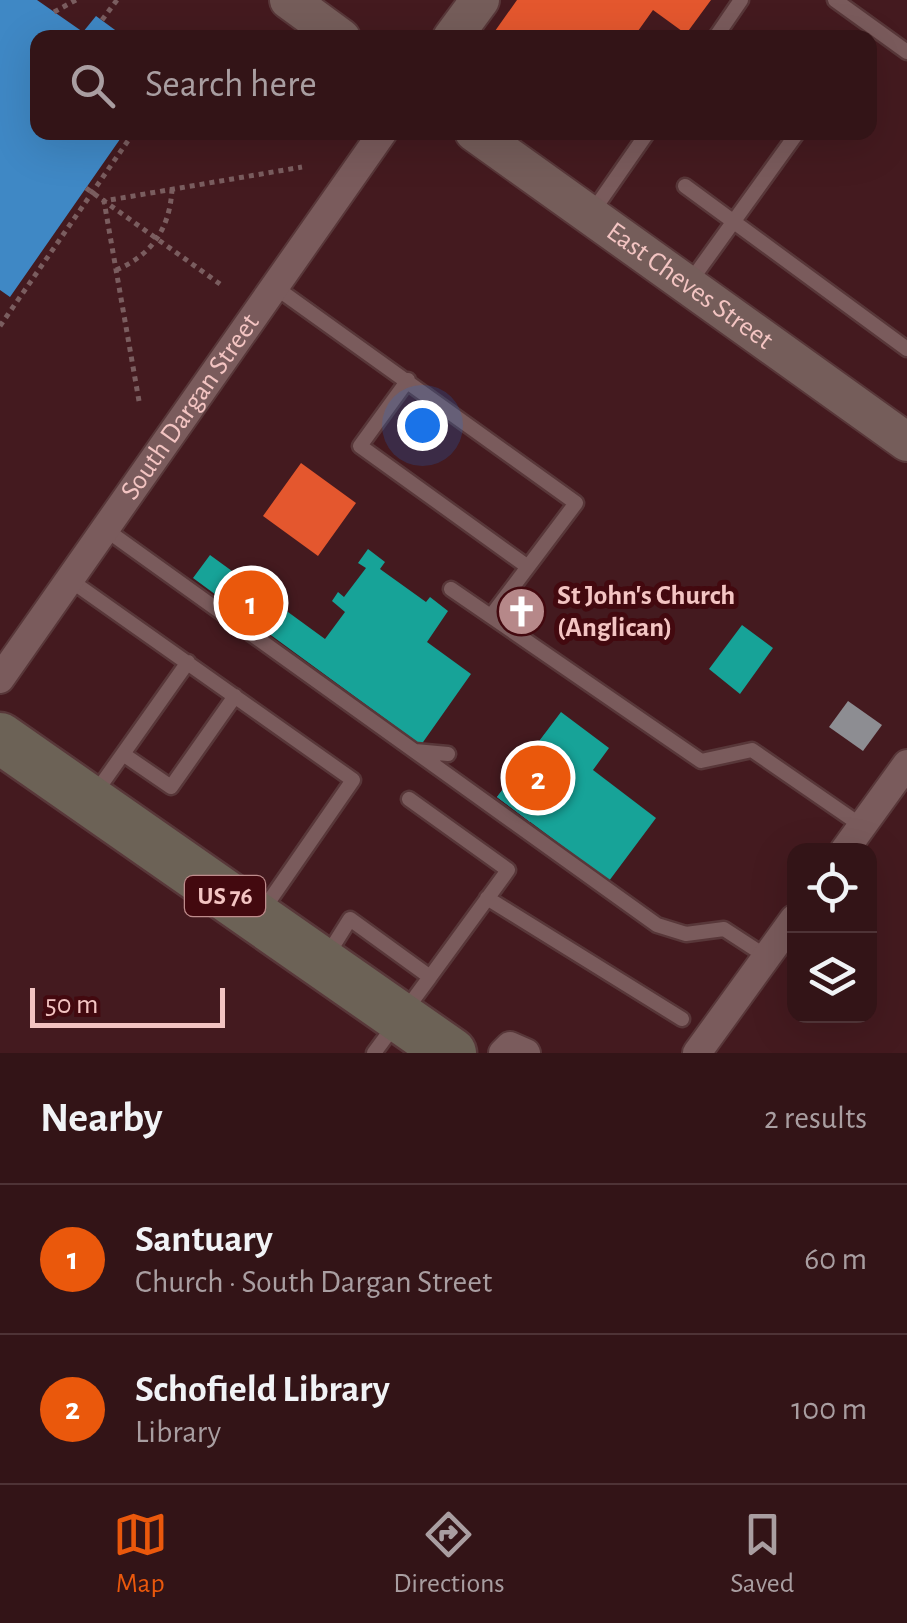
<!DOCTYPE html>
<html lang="en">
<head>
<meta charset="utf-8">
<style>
	:root { --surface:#331417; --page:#3e2124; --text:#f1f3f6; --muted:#a99ea1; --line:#4e3336; --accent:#ea580c }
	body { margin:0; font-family:"Alegreya Sans",sans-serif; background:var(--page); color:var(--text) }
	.controls { position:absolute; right:30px; bottom:30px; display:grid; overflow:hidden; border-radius:20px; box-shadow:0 10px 40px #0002 }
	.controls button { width:90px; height:90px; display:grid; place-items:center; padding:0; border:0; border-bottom:2px solid var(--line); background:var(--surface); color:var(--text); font:50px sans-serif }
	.scale { position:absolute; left:30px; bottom:25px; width:195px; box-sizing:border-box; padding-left:10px; border:5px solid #f3c4c2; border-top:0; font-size:28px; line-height:35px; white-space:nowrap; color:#f3c4c2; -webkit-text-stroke:8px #43090f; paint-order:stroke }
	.you { position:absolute; left:422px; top:425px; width:35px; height:35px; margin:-25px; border:8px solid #fff; border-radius:50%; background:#1a73e8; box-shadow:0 0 0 15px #1a73e833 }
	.badge { display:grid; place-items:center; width:65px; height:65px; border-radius:50%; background:var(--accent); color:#fff; font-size:32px; font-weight:700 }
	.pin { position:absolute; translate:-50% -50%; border:5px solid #fff; box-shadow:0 2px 10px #0006 }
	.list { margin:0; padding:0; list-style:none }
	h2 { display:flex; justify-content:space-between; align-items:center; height:130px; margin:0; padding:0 40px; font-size:42px }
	h2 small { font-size:32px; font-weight:400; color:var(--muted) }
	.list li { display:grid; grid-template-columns:65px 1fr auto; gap:30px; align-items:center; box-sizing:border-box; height:150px; padding:0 40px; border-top:2px solid var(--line) }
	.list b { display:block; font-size:38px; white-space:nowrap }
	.list p { margin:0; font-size:32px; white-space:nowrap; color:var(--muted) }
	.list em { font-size:32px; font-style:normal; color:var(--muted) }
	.icon { flex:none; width:55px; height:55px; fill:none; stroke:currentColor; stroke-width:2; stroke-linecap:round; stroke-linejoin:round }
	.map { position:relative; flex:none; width:907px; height:1053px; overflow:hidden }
	.search { position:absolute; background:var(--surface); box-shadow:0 10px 40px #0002; left:30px; right:30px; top:30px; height:110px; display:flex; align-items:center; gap:25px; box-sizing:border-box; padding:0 35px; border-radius:20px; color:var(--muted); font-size:38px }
	.sheet { height:430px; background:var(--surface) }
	nav { display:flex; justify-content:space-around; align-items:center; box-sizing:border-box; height:140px; border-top:2px solid var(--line); background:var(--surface); font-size:28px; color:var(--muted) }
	nav a { display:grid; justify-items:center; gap:5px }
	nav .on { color:var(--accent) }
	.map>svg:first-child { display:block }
	.shops { fill:#e4572e }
	.schools { fill:#3f88c5 }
	.public { fill:#17a398 }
	.industry { fill:#8d8d92 }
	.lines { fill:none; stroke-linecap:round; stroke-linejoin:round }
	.lane-casing { stroke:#583739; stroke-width:19 }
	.street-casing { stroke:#583739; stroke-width:32 }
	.secondary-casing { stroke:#583739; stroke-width:42 }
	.highway-casing { stroke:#583739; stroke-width:55 }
	.path { stroke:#7a5d5f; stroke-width:5; stroke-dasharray:5 5; stroke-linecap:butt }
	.lane { stroke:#7a5b5c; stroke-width:14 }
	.street { stroke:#7a5b5c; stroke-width:28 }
	.secondary { stroke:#755d5a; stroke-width:38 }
	.highway { stroke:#6c6256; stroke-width:50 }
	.labels { text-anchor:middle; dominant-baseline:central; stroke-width:10; stroke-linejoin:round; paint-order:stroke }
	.shield { fill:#43090f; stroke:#be8c8c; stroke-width:2.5 }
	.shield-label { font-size:25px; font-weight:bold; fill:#f3c4c2 }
	.street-label { font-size:28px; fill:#f3c4c2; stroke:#43090f }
	.poi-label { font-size:28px; font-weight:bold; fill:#f3c4c2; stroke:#43090f; text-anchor:start }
</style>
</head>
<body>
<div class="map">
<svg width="907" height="1053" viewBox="0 0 907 1053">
	<rect width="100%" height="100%" fill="#441a1f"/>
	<path class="shops" d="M517 0H711L686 34 653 10 633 38H504L495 31Z
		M301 463 356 503 318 556 263 516Z"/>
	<path class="schools" d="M0 0H37L83 32 96 16 126 38H38V132H125L10 297 0 290Z
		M545 734 578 759 530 822 497 797Z"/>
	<path class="public" d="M368 549 385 562 380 569 426 602 430 597 448 611 427 642 471 674 421 745 193 578 210 555 325 639 345 612 332 601 338 592 344 597 366 568 358 563Z
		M742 625 773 648 740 694 709 669Z
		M561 712 609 748 593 770 656 818 609 881 497 797Z"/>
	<path class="industry" d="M848 701 882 725 863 751 829 727Z"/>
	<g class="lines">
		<defs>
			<path id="lane" d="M835 0 907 52
				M715 38 741 0
				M685 186 907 349
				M591 214 648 132
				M690 282 798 132
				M275 287 576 503 491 616
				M408 380 360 446 528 567
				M105 529 657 925 686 934 724 929 767 957
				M70 580 353 780 263 910
				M451 589 701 761 752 750 862 826
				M415 751 448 754
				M123 754 171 787 235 696
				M96 792 188 662
				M409 799 508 870 430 977
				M487 898 682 1019
				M328 954 350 919 430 977 374 1053"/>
			<g id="street">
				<path id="s1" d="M0 679 383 132"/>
				<path d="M844 851 907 764"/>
				<path d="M503 1053 510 1046 526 1053"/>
				<path d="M697 1053 794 919"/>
			</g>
			<g id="secondary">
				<path d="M289 0 341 38"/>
				<path d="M452 38 480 0"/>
				<path id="s2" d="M474 132 907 442"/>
			</g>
			<path id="highway" d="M0 738 451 1053"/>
		</defs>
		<use href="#lane" class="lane-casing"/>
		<use href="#street" class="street-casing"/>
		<use href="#secondary" class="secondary-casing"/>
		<use href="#highway" class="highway-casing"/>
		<path class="path" d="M54 12 76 0
			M102 20 117 0
			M86 188 220 284
			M116 270C152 255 170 228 172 189
			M0 326 134 132
			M139 401 104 201 302 167"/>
		<use href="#lane" class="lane"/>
		<use href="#street" class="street"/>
		<use href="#secondary" class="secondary"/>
		<use href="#highway" class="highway"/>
	</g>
	<defs>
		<symbol id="church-disc" viewBox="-11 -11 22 22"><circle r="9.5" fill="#b68889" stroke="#43090f"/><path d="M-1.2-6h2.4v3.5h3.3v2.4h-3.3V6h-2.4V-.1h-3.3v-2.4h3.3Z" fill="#fff"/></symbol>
	</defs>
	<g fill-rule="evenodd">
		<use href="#church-disc" x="494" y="584" width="55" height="55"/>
	</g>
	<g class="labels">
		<rect class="shield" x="185" y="876" width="80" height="40" rx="8"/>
		<g class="shield-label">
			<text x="225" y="896">US 76</text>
		</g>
		<g class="street-label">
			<text stroke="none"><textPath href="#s2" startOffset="265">East Cheves Street</textPath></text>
			<text stroke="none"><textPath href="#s1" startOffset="332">South Dargan Street</textPath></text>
		</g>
		<g class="poi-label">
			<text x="557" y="596">St John's Church<tspan x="557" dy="32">(Anglican)</tspan></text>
		</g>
	</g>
</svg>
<div class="controls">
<button><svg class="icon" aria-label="locate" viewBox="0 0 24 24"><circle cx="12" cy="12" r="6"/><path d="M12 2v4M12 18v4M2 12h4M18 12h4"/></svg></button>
<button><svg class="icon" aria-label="layers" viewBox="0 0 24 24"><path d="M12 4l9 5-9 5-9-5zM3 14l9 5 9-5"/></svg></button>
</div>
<div class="scale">50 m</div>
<div class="you"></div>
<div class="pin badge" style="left:251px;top:603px">1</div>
<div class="pin badge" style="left:538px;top:778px">2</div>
<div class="search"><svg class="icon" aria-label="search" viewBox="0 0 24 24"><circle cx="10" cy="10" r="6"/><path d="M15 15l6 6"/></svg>Search here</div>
</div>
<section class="sheet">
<h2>Nearby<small>2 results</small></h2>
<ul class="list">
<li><span class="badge">1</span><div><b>Santuary</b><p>Church · South Dargan Street</p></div><em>60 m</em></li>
<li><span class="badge">2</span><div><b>Schofield Library</b><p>Library</p></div><em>100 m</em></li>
</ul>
</section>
<nav>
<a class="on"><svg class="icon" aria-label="map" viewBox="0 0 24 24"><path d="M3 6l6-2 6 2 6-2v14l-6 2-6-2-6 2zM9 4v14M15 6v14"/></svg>Map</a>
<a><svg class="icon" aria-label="directions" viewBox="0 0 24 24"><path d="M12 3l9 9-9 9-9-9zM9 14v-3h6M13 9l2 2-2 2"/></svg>Directions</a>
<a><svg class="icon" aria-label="saved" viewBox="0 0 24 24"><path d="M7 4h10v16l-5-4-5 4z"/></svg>Saved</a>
</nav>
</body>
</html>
